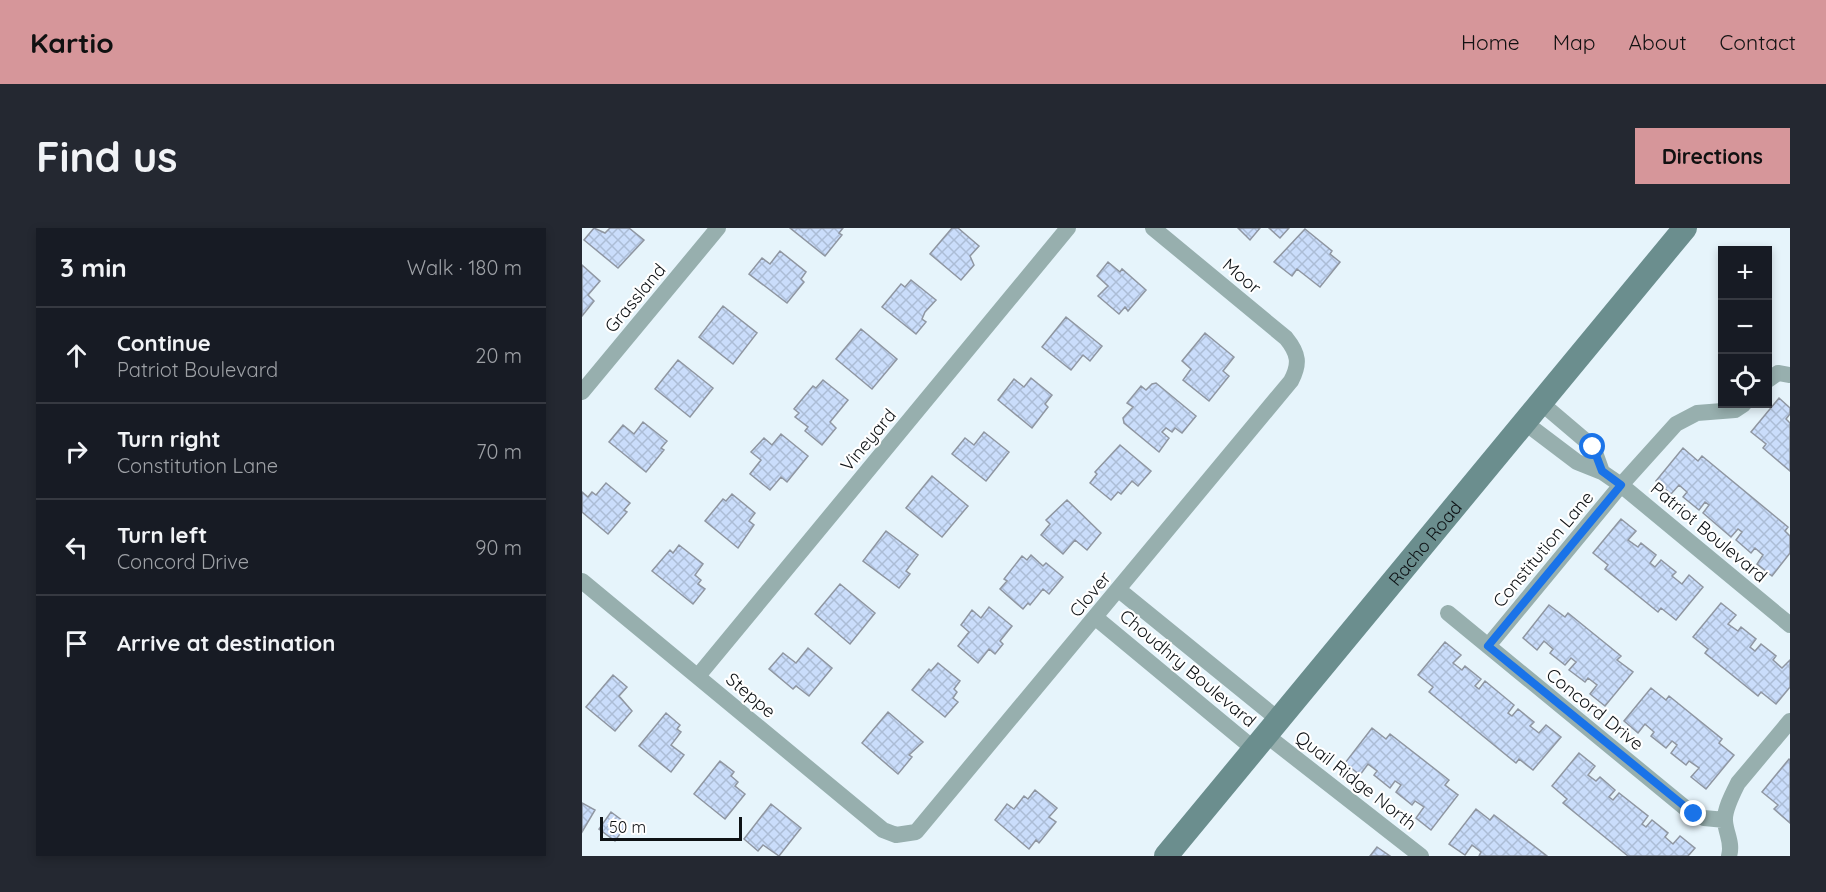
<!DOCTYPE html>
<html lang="en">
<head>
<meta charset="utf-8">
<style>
	:root { --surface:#171b24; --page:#242831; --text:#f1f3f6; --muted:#9ea1a6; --line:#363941; --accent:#d6969a }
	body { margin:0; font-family:Quicksand,sans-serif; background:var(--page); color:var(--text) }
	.controls { position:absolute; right:18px; top:18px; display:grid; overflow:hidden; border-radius:0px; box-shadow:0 3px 9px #0003 }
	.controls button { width:54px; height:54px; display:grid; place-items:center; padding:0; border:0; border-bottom:2px solid var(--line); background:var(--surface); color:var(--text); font:30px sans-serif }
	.scale { position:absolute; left:18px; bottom:15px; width:142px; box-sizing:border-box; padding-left:6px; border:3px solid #0e1215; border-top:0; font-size:16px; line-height:21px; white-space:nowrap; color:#0e1215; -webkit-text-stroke:4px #fff; paint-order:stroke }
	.stop { position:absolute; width:18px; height:18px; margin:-14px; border:4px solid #1a73e8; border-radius:50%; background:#fff }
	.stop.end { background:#1a73e8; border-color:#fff; box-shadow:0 2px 6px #0008 }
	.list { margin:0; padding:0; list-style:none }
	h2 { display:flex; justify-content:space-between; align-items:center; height:78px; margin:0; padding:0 24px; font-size:26px }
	h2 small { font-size:20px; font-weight:400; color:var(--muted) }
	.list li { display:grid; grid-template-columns:39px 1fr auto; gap:18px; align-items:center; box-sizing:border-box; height:96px; padding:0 24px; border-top:2px solid var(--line) }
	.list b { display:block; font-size:22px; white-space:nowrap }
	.list p { margin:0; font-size:20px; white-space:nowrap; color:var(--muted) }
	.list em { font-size:20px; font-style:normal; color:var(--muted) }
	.icon { flex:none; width:33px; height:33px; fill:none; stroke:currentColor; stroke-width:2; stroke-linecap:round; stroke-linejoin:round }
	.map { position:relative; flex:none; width:1208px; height:628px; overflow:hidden; border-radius:0px }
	header { display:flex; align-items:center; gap:36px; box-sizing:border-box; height:84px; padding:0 30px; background:var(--accent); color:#111 }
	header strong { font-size:28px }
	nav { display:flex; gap:33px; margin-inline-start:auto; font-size:21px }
	.intro { display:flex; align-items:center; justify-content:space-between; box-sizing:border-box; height:144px; padding:0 36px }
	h1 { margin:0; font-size:42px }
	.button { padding:15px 27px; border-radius:0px; background:var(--accent); color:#111; font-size:21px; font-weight:700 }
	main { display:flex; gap:36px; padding:0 36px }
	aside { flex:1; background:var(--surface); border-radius:0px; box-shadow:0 3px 9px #0003 }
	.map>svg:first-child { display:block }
	.building { fill:url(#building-cross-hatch); stroke:#8f96a1; stroke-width:1.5 }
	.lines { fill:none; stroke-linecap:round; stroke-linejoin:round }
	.street { stroke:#97afae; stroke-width:16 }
	.secondary { stroke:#6b8e8e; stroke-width:24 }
	.route { stroke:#1a73e8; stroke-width:8 }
	.labels { text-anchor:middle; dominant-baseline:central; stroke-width:4.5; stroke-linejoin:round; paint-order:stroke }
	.street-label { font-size:18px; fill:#0e1215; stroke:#fff }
</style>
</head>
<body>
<header>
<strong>Kartio</strong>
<nav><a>Home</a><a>Map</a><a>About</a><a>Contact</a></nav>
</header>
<div class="intro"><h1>Find us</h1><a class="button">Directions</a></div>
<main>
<aside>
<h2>3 min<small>Walk · 180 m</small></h2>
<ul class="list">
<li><svg class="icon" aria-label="ahead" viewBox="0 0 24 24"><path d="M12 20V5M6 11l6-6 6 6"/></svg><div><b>Continue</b><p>Patriot Boulevard</p></div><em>20 m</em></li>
<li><svg class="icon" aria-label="right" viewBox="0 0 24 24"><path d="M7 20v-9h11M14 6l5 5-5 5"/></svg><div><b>Turn right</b><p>Constitution Lane</p></div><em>70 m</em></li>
<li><svg class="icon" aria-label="left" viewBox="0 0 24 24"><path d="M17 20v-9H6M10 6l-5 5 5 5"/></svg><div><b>Turn left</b><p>Concord Drive</p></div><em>90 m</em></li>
<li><svg class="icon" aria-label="arrive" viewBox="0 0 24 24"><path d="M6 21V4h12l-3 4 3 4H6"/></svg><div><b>Arrive at destination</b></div></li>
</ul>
</aside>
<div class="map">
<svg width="1208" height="628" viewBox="0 0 1208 628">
	<defs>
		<pattern id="building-cross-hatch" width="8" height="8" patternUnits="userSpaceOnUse" patternTransform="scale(1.5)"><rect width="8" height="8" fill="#caddfb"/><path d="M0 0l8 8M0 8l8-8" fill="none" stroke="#acbdd6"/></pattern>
	</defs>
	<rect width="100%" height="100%" fill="#e6f4fb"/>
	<path class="building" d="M12 0 23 5 28 0H47L62 12 36 40 2 12Z
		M208 0H261L257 5 260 7 243 28Z
		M370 0H376L397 18 388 28 392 37 379 52 348 26Z
		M656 0H678L668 12Z
		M687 0H707L698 10Z
		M723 1 750 23 748 26 758 34 738 59 715 41 710 48 692 34Z
		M198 23 224 44 219 51 222 54 205 75 167 46 180 30 188 36Z
		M526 34 538 44 540 41 564 62 546 83 543 79 537 86 516 68 526 58 515 48Z
		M0 37 18 53 6 67 12 73 0 88Z
		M329 52 354 72 343 84 340 91 344 94 334 106 300 79 319 56 323 59Z
		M141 78 175 105 151 136 117 109Z
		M484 89 520 118 508 133 501 127 489 142 460 119Z
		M279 101 315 131 290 161 254 131Z
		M623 105 652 129 641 143 647 148 627 173 601 152 609 141 600 133Z
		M96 132 131 160 108 189 73 161Z
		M449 150 470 167 463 176 466 179 450 200 416 172 432 151 442 159Z
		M241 152 266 172 248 194 254 200 240 217 223 203 226 199 213 189 217 185 212 181 231 158 234 160Z
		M574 155 614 188 600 205 593 200 590 204 584 200 580 204 587 210 577 224 542 195 541 190 551 179 545 175 559 158 564 162 570 156Z
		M1197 170 1208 180V186L1204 191 1208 195V243L1181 220 1184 216 1169 204Z
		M61 194 85 213 79 220 82 222 64 244 27 214 41 197 52 206Z
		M402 204 427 224 404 253 370 226 383 210 392 217Z
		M199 206 226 228 205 254 199 249 188 262 168 246 179 232 169 224 182 210 190 217Z
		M538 217 569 243 556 258 550 253 539 266 536 264 529 272 508 255 515 246 513 244Z
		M1101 220 1116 233 1120 228 1206 299 1203 303 1208 308V325L1190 348 1175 336 1181 327 1173 320 1169 325 1154 312 1160 304 1156 301 1149 309 1121 285 1127 277 1123 274 1117 282 1101 269 1105 264 1097 257 1089 266 1074 253Z
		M350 248 386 278 360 309 324 280Z
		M24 255 48 275 42 282 45 284 26 306 0 284V264L6 269 10 264 14 267Z
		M150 266 173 285 167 293 172 297 156 320 123 293 141 271 144 273Z
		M485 272 519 305 505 322 493 312 481 326 459 307 468 296 464 292Z
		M1039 291 1054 303 1046 312 1056 319 1059 315 1074 327 1068 335 1073 339 1079 332 1094 344 1090 348 1100 356 1107 347 1121 359 1094 392 1079 380 1076 384 1023 341 1026 337 1011 325Z
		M304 303 336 327 324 343 328 346 317 360 281 333Z
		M97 317 121 336 113 347 119 352 116 356 123 361 111 376 70 343 88 322 91 325Z
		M449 327 461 338 464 335 481 349 467 366 461 361 448 377 446 375 441 381 418 361 425 353 422 351 440 328 445 332Z
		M258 356 293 385 268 416 233 386Z
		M1139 375 1154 387 1146 396 1156 403 1159 399 1174 411 1168 419 1173 423 1179 416 1194 428 1191 432 1200 440 1208 432V459L1194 476 1179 464 1176 468 1123 425 1126 421 1111 409Z
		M967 377 983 389 986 385 1039 428 1035 432 1051 444 1023 478 1008 466 1015 457 1006 450 1003 454 987 442 994 434 989 430 983 437 968 425 971 421 962 413 955 422 941 410Z
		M407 379 430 398 418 413 421 416 413 426 407 421 396 435 376 418 387 404 379 397 390 382 399 390Z
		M863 414 879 427 871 435 880 442 883 438 899 451 893 458 897 461 903 453 932 477 926 485 930 488 936 481 952 494 948 498 957 505 964 497 979 509 951 542 937 531 934 535 847 464 851 459 836 447Z
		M226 420 250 440 227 468 214 458 211 461 187 441 201 425 214 435Z
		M356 435 378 453 372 461 375 464 371 470 376 474 363 489 330 462 347 441 349 443Z
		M31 447 45 459 37 468 50 483 33 503 4 479Z
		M1069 460 1084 472 1087 468 1140 511 1137 515 1152 527 1124 561 1109 549 1117 540 1107 533 1104 537 1089 525 1095 517 1090 513 1084 520 1069 508 1072 504 1063 496 1056 505 1042 493Z
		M306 484 341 514 327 527 330 529 316 546 280 515Z
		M84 485 98 497 95 501 99 504 89 517 102 527 89 544 57 518Z
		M790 500 804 511 808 506 867 552 863 557 876 567 849 602 834 590 842 579 833 573 830 577 814 564 819 557 813 553 808 560 792 547 795 543 786 536 778 547 763 535Z
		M997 525 1013 538 1006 547 1014 553 1018 549 1033 562 1027 569 1031 572 1037 565 1066 588 1060 596 1064 599 1070 592 1086 605 1083 609 1091 616 1098 608 1113 620 1106 628H1046L981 575 985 571 970 558Z
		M1207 531 1208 532V595L1192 581 1196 577 1180 564Z
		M138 533 152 544 149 548 156 554 153 558 163 566 143 591 112 566Z
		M453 562 475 580 467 589 474 594 457 615 454 612 447 621 413 592 425 576 432 581 442 568 446 571Z
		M0 575 13 582 0 604Z
		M189 576 219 600 197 628 181 617 176 623 162 611Z
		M894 581 908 592 912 587 965 628H897L899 624 890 617 883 627 867 616Z
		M29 584 45 596 33 613 17 601Z
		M795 619 808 628H788Z"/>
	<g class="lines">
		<path class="street" d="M1186 152 1196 145 1208 147
			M0 164 136 0
			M958 174 1011 219 1020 244
			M942 194 995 234 1020 244 1039 257 1208 397
			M0 353 301 602 314 607 334 604 709 153C718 136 717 126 704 110L571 0
			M537 362 697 492
			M866 385 1107 583 1122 590 1143 592
			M514 390 672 521
			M906 418 1039 257 1094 196 1115 185 1153 182 1162 176
			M116 448 486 0
			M684 507 839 628
			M1147 628C1151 615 1144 606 1143 593 1142 582 1151 565 1156 555L1208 493"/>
		<path class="secondary" id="s1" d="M584 628 1103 0"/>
	</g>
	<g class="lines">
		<path class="route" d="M1011 219 1020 243 1039 257 906 418 1112 586"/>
	</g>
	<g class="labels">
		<g class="street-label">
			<text transform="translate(660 48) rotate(40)">Moor</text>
			<text transform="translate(53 70) rotate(-50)">Grassland</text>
			<text transform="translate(286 212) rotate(-50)">Vineyard</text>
			<text transform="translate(1127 304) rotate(40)">Patriot Boulevard</text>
			<text stroke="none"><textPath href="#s1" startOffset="406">Racho Road</textPath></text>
			<text transform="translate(961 321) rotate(-50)">Constitution Lane</text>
			<text transform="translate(508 366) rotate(-50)">Clover</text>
			<text transform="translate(606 440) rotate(40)">Choudhry Boulevard</text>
			<text transform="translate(169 467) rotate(40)">Steppe</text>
			<text transform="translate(1013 481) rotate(39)">Concord Drive</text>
			<text transform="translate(774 552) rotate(38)">Quail Ridge North</text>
		</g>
	</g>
</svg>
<div class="controls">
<button>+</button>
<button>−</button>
<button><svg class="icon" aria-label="locate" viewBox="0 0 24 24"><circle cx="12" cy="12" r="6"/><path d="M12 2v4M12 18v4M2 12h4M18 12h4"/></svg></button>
</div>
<div class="scale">50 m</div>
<div class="stop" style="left:1011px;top:219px"></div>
<div class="stop end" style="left:1112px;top:586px"></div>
</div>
</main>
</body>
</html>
